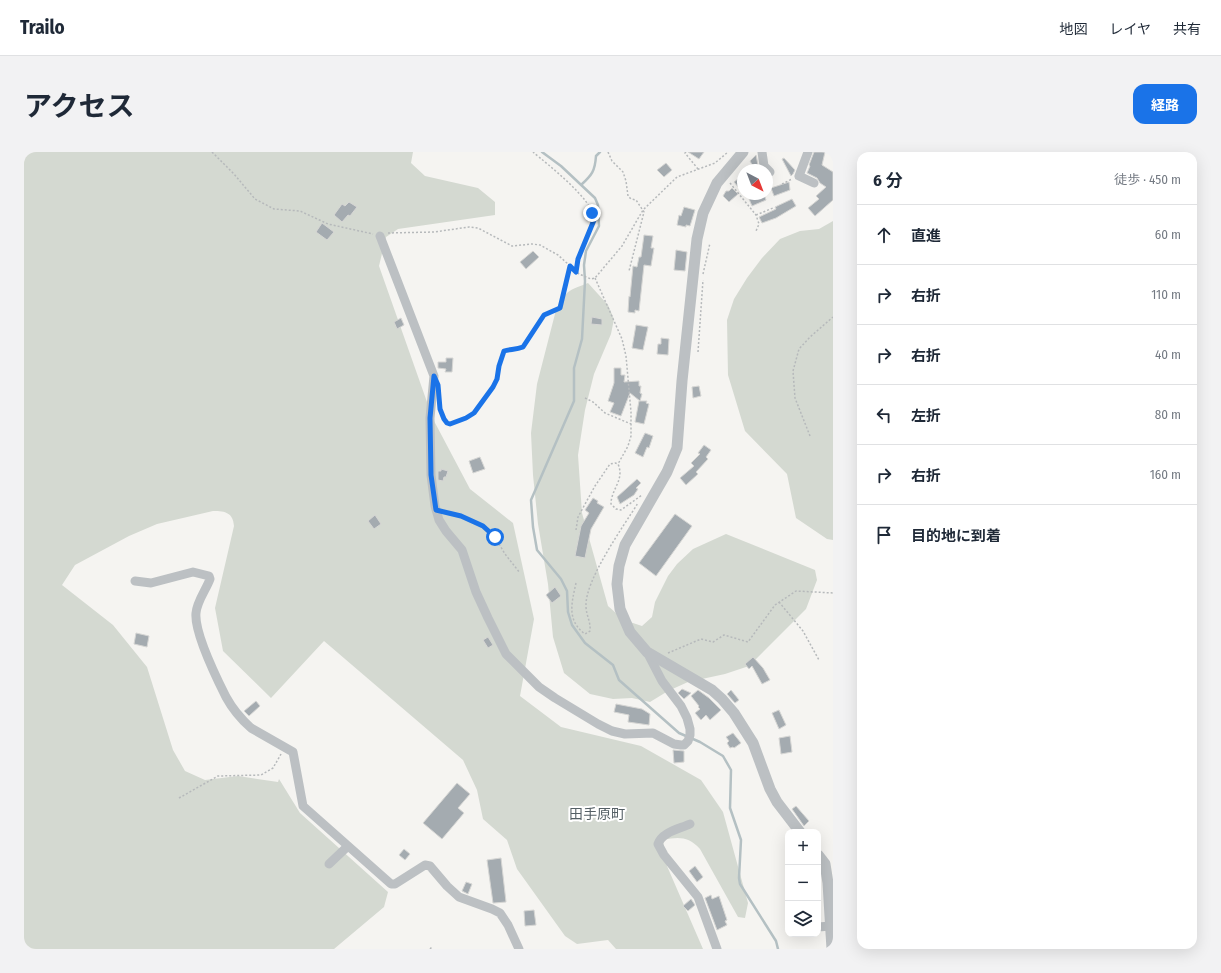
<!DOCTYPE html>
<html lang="ja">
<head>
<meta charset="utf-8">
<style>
	:root { --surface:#fff; --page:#f2f2f3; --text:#1f2937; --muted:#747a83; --line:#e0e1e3; --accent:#1a73e8 }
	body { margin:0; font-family:"Fira Sans Condensed","Noto Sans JP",sans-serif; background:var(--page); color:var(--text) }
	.controls { position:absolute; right:12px; bottom:12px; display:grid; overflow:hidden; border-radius:8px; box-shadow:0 4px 16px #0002 }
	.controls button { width:36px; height:36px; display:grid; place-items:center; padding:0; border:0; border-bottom:1px solid var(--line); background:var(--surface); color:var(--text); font:20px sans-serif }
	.compass { position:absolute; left:713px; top:12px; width:36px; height:36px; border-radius:50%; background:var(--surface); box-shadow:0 4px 16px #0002; rotate:138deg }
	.stop { position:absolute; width:12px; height:12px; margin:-9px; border:3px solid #1a73e8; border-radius:50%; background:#fff }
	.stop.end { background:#1a73e8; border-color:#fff; box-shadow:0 1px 4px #0008 }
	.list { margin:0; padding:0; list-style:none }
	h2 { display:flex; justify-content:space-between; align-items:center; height:52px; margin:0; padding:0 16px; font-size:17px }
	h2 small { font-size:13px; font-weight:400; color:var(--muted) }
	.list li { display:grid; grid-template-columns:26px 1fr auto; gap:12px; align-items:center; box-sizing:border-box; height:60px; padding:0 16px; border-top:1px solid var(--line) }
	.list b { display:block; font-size:15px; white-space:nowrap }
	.list em { font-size:13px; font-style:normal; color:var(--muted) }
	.icon { flex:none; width:22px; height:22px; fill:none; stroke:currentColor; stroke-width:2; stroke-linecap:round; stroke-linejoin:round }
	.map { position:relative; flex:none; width:809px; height:797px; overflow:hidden; border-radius:12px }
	header { display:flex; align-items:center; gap:24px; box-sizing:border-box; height:56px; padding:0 20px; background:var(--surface); border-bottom:1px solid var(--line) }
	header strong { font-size:19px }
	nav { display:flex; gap:22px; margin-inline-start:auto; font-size:14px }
	.intro { display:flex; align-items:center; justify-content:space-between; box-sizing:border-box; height:96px; padding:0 24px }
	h1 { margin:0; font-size:28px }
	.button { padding:10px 18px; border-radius:12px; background:var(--accent); color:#fff; font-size:14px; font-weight:700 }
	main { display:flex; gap:24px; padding:0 24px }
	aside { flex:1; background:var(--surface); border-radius:12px; box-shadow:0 4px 16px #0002 }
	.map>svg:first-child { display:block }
	.green { fill:#d4d9d1 }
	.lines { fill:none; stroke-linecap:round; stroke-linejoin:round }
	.stream { stroke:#b4c0c3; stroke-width:2.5 }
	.building { fill:#a4abb0; stroke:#d6d6d4 }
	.path { stroke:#b6b9bb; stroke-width:1.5; stroke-dasharray:2 2; stroke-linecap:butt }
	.minor { stroke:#bcc0c3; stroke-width:9 }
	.tertiary { stroke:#bcc0c3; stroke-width:11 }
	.route { stroke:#1a73e8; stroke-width:5 }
	.labels { text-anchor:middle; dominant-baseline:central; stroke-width:4; stroke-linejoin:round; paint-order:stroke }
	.quarter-label { font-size:14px; fill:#545f65; stroke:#fff }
</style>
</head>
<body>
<header>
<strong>Trailo</strong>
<nav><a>地図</a><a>レイヤ</a><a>共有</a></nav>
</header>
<div class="intro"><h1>アクセス</h1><a class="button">経路</a></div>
<main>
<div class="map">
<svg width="809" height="797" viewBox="0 0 809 797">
	<rect width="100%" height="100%" fill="#f5f4f1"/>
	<path class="green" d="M0 0H389L387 11 401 24 454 36 471 50V63L374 77 362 85 355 114 409 267 446 337 489 371 510 467 496 544 537 575 617 594 677 628 699 660 724 751 721 766 714 765 676 697C664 684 654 685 639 688L643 714 679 797H592L584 788 553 792 541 784 493 717 483 688 459 667 453 638 439 608 300 489 247 546 199 499 191 456 210 374C209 361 202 359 189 359L133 372 105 384 51 413 38 433 89 473 123 515 149 598 161 619 181 628 214 624 254 630 255 627 276 661 364 740 360 755 310 797H0Z
		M809 69V388L803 387 772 366 763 322 721 279 704 223 703 168 710 147 723 126 738 106 756 87 776 79 795 77Z
		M564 131 584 153 590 167 587 182 570 222 561 258 554 303 558 361 584 454 600 468 618 474 628 465 631 450 644 424 653 412 669 397 702 382 791 418 793 428 782 457 725 514 701 522 664 530 644 539 626 550 608 546 589 547 566 542 540 521 529 485 524 432 514 372 509 323 507 281 513 232 532 158C540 139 546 138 564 131Z"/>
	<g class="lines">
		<path class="stream" d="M518 0 537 14 571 46 574 53 575 74 562 99 560 113 561 129 558 187 550 216V249L507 348 509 375 513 398 537 427 543 439 544 460 548 473 561 491 589 513 595 528 655 581 676 590 699 604 707 618 706 656 717 688 715 726 716 732 752 789 754 797
			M557 33C568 23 571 19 572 4L576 0"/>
	</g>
	<path class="building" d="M664 0H680L675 7Z
		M790 0H801L798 13 809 20V48L791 64 784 56 795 47 792 44 802 35 796 31 793 26 783 21 786 14 785 13Z
		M732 3 734 13 730 16 726 9Z
		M760 6 771 18 769 22 767 24 758 7Z
		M642 11 648 18 640 25 633 18Z
		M719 23V32L715 36 710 30Z
		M765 30 766 38 750 44 747 36Z
		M708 36 714 42 705 50 699 44 702 39H705Z
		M736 42H740L742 48 728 54 725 47Z
		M768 47 772 54 752 66 738 71 735 65 752 57 751 55Z
		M325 50 333 55 326 64 324 63 318 70 310 63 318 52 321 54Z
		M660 55 671 58 666 74 662 73V75L653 73 655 63 657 64Z
		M298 71 310 80 303 88 292 80Z
		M620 83 629 84 627 96H630L627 114 620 113 615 159 611 158V161L604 160 605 144 606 145 609 114 613 115 615 105H617Z
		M652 98 663 100 661 119 650 118Z
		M509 99 515 105 502 117 496 110Z
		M568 165 578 167V173L567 172Z
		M377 166 380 173 373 177 370 170Z
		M612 173 624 175 619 198 608 196Z
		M637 186 645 187 644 203 633 202 634 192H637Z
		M422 206H429L428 220H421L422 217 414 216V210H422Z
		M590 216H597V223H601L600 230 615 229V234H617L616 241 618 242 616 249 606 241 597 264 586 260 590 251 584 249 590 231Z
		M675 234 677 244 669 246 668 235Z
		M615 249H623L622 251 625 252 620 272 611 270Z
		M621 281 629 284 625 296 623 295 619 305 611 301Z
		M680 293 687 298 682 305 684 307 672 320 674 322 662 333 656 326 670 314 667 311 676 302 674 301Z
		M456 305 461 317 449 321 445 309Z
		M417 317 424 319 422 325H420L419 329 414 328V319H417Z
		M613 327 617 331 612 336 614 337 610 343 596 352 593 345Z
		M569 346 574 349 573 351 580 355 567 377 561 406 551 404 557 374 565 361 561 358Z
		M651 362 668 374 632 424 615 411Z
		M351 363 357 372 350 377 344 369Z
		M531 435 537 444 528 451 522 443Z
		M112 481 125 484 123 495 110 492Z
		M464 485 469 493 464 496 459 488Z
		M729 505 739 516 746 528 738 532 728 514 725 517 721 512Z
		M658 537 667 541 660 547 654 541Z
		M674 538 685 546 697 558 686 568 682 563 677 568 671 561 676 557 674 555 675 554 667 544Z
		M707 538 715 548 711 551 703 542Z
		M232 549 236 554 225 564 220 559Z
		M592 552 618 557 626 562 625 573 604 570 605 563 590 560Z
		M755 558 762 573 755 577 748 561Z
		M709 581 717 591 710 596 709 595 706 596 703 591 705 589 702 585Z
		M766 584 768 600 757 602 755 586Z
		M649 598 660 599V610L650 611Z
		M433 631 446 642 434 656 440 661 418 687 399 671Z
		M772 654 785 669 780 674 768 657Z
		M380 697 386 702 381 708 375 703Z
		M477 706 482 750 470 751H469L463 708Z
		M671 714 679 725 673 730 665 719Z
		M442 730 448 732 444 742 438 739Z
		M687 743 688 747 695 744 703 768 701 769 703 773 693 778 681 746Z
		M667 747 671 753 664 759 659 754Z
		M510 758 512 773 501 774 500 759Z"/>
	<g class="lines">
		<path class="path" d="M188 0 210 22 231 47 250 57 276 59 304 72 349 82
			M509 0C523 12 570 48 570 67 569 72 566 77 564 82 559 94 554 106 552 120
			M584 0 588 9 599 20 602 29 604 44 607 47 612 48 620 60 605 119
			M662 0 661 1 674 17
			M805 0 809 2
			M706 31 732 63 735 72 732 79
			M758 32 768 27
			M732 63 749 56
			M364 81 410 80 445 75 454 76 488 94 508 92 516 93 534 103 555 122 567 127 571 126 598 94 619 58 653 25 691 11 704 0
			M679 122 686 91
			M571 126 598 187 602 204 607 260V284L604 294 594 312C601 328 587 337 587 352L592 357 597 358 618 343
			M674 200 679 128
			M561 246 569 250 581 261 607 272
			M416 255 420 267 423 271 426 272 442 265 450 261 469 235 473 227 475 215 480 199C486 197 492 198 499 195L520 163 536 155 546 115
			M786 284 771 246 769 219 775 197 786 185 809 165
			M422 360 437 364 459 374 471 385 481 402 496 421
			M552 378 554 365 571 334 586 312 591 311 594 312
			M552 431C548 450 542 468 561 482L566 479C567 470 562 463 562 454 561 428 599 375 614 351
			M755 450 779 479 795 508
			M644 501 677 487 689 490 700 483 724 490 751 453 772 439 809 441
			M155 646 194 624 237 623 249 616 257 602
			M406 797 408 795"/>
		<path class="minor" d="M738 0 740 14 746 20
			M784 0 775 24 790 31
			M356 84 410 224 406 266 407 323 411 354 415 368 422 379 438 398 452 440 464 466 482 502 515 535 531 546 574 572 588 579 601 582 629 581 650 592 657 593H660L664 589 666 583V577L663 566 657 554 638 529 623 500
			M111 429 127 431 169 420 185 424 186 427C182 438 173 449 172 461 170 481 193 527 202 545 208 556 218 568 227 576L269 600 279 654 367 732H371L401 713 406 714 423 734 435 745 468 757 476 761 484 773 495 797
			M666 672C655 677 638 680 634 692L640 703 674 745 693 797
			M305 712 324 694
			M794 775 807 774"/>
		<path class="tertiary" d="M719 0 693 31 679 61 673 87 658 229 653 296 643 320 601 393 595 414 593 432 596 457 606 480 623 500 688 538 698 547 710 561 729 591 746 637 753 650 776 680
			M794 703 801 712 804 731 808 797"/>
	</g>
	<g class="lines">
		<path class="route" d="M471 385 459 374 437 364 412 358 407 323 406 266 410 224 414 233 416 257 420 267 423 271 426 272 442 266 450 261 469 235 473 227 475 214 480 199C486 197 492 198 499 195L520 163 536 156 546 114 552 120 554 107 570 68 568 61"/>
	</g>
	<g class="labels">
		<g class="quarter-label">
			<text x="573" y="662">田手原町</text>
		</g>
	</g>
</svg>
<div class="controls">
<button>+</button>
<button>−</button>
<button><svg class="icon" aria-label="layers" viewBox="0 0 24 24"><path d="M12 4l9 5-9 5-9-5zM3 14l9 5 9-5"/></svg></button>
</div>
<svg class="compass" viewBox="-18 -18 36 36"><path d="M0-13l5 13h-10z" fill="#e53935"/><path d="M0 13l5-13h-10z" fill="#747a83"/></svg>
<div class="stop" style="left:471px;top:385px"></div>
<div class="stop end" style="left:568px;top:61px"></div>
</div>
<aside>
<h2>6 分<small>徒歩 · 450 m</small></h2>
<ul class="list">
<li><svg class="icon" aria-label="ahead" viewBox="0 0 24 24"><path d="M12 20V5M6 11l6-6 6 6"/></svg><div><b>直進</b></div><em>60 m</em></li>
<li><svg class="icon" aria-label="right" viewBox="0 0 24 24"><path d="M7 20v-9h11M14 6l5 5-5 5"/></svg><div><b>右折</b></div><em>110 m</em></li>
<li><svg class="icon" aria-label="right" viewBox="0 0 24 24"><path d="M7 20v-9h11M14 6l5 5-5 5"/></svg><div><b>右折</b></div><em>40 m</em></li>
<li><svg class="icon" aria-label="left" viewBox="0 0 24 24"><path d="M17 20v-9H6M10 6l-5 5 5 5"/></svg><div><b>左折</b></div><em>80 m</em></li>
<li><svg class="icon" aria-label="right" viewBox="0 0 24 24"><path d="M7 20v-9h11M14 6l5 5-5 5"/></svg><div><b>右折</b></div><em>160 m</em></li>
<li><svg class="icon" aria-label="arrive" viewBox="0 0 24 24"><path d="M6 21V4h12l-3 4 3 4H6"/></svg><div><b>目的地に到着</b></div></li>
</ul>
</aside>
</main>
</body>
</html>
